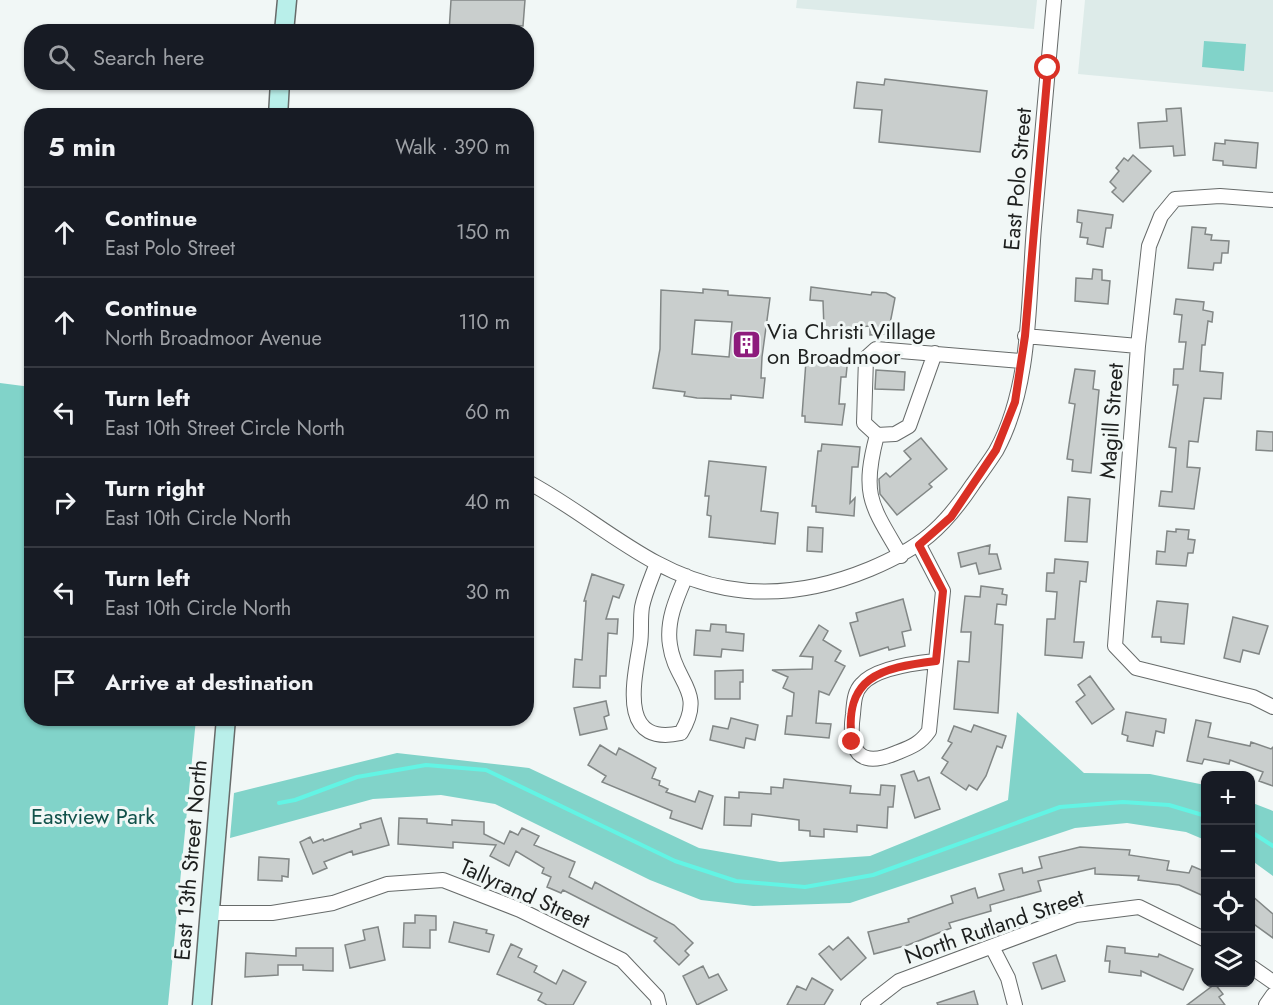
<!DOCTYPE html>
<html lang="en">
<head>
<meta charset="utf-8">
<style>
	:root { --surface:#171b24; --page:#20242c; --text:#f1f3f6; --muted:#9ea1a6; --line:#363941 }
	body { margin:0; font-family:Jost,sans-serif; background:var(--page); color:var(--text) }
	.controls { position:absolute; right:18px; bottom:18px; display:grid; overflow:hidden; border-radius:12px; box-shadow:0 2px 4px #0004 }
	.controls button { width:54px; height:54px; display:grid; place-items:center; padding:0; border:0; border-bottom:2px solid var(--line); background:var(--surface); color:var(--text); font:30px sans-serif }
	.stop { position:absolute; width:18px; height:18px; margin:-14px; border:4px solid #d93025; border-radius:50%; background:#fff }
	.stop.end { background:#d93025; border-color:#fff; box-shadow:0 2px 6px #0008 }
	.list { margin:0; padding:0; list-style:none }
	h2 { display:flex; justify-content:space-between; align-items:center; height:78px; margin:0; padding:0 24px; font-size:26px }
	h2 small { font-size:20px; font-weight:400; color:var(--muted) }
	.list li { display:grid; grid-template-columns:39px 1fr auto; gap:18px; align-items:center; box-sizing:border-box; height:90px; padding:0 24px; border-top:2px solid var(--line) }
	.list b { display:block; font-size:22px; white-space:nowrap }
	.list p { margin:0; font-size:20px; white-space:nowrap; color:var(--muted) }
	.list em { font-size:20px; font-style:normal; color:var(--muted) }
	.icon { flex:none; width:33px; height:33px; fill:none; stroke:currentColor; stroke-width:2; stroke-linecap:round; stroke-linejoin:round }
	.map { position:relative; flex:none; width:1273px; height:1005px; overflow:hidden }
	.search { position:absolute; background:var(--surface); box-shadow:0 2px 4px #0004; left:24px; top:24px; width:510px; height:66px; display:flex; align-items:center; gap:15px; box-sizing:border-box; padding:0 21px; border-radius:24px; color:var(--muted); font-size:22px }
	.panel { position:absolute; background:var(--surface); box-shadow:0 2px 4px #0004; left:24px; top:108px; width:510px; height:618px; border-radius:24px }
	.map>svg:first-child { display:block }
	.built { fill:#ddebe9 }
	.green { fill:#81d3c9 }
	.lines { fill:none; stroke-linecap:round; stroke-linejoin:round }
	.stream { stroke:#62f4e4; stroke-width:4 }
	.building { fill:#c9cecd; stroke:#828786; stroke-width:1.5; fill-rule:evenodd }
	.street-casing { stroke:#676b6a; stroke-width:16 }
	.secondary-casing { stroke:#676b6a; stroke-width:21 }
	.street { stroke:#fff; stroke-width:14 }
	.secondary { stroke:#b9efea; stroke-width:18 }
	.route { stroke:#d93025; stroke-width:8 }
	.labels { text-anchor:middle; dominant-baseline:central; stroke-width:6; stroke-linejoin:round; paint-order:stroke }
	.street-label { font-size:22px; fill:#1d1f1e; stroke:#f1f7f6 }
	.poi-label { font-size:22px; fill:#1d1f1e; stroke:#f1f7f6; text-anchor:start }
	.park-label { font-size:22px; fill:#11514a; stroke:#f1f7f6 }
</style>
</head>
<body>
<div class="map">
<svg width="1273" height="1005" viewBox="0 0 1273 1005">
	<rect width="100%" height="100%" fill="#f1f7f6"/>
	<path class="built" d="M797 0H1037L1034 29 796 8Z
		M1085 0H1273V92L1078 74Z"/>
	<path class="green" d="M1204 41 1246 44 1244 71 1202 67Z
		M0 383 31 387 32 718 196 719 168 1005H0Z
		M1017 712 1084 773 1150 774 1205 785V840L1186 832 1127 823 1075 828 850 903 753 906 701 900 650 880 495 804 441 795 373 799 230 838 234 793 397 753 529 768 699 848 780 862 870 856 1008 800Z
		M1250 802 1273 811V876L1251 860Z"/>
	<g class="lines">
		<path class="stream" d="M279 803 295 800 357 777 426 765 486 770 675 861 736 881 805 887 873 875 1060 807 1123 802 1169 805 1206 816
			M1250 831 1273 846"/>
	</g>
	<path class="building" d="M451 0H525L523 26 510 25V32H449Z
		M885 79 987 91 980 152 879 142 882 110 854 108 857 82 884 85Z
		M1181 108 1185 155 1174 156 1173 146 1140 148 1138 123 1167 121 1166 109Z
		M1225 140 1258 143 1256 168 1223 165V161L1213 160 1215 143 1225 144Z
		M1133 155 1151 171 1123 202 1112 192 1116 188 1110 182 1119 171 1116 168 1124 158 1128 161Z
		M1078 210 1113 215 1111 228H1106L1103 247 1087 244 1088 238 1080 237 1082 223 1077 222Z
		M1192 227 1206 228 1205 234 1212 235 1211 240 1229 241 1228 253H1222L1221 263H1214L1213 270 1188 268Z
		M1093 269 1102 270V280L1110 281 1108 304 1075 301 1076 278 1092 279Z
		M811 287 871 295 872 292 886 293 895 298 888 334 870 335V326L844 328 842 333 824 329 823 301 810 300Z
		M703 289 728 291V295L770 298 762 357 761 378H765L763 398 731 395V399L697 398 684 396 685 392 653 388 660 349 661 290 703 293ZM695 320 732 322 729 357 692 354Z
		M1176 299 1204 302 1203 310 1213 312 1212 322 1208 321 1205 345H1202L1200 371 1223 373 1221 399 1204 398 1198 442 1189 441 1187 467 1200 468 1194 509 1159 506 1161 491 1172 492 1176 448 1169 447 1178 385H1173L1174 369H1183L1186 342H1179L1182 315 1174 314Z
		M811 354 848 357 846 377H841L839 404H845L842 425 805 422V416H802L806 361H810Z
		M1075 369 1095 371 1093 389 1099 390 1091 473 1072 471 1073 460 1067 459 1075 404 1069 403Z
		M876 370 905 372 904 390 875 389Z
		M1257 431 1273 432V451L1256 450Z
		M921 438 947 469 929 484 932 487 897 515 880 494 879 479 886 473 890 477 911 459 904 451Z
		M822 444 860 447 858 467H852L850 503 855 498 854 516 816 512V506H812L818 451H821Z
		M709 461 766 467 761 511 778 513 775 544 709 537 711 516 707 515 709 496H705Z
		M1068 497 1090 499 1087 542 1065 541Z
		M808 527 823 528 822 552 807 551Z
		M1176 529 1189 530 1188 539 1195 540 1193 553H1188L1186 566 1156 564 1157 551 1165 552 1167 531 1176 532Z
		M990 545 989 554H997L1001 569 979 574 976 563 961 567 958 553Z
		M1055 559 1088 562 1086 582 1080 581 1074 642H1084L1082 658 1045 655 1047 619H1055L1057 592 1046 591 1047 573H1054Z
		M592 574 624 585 619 598 613 596 606 619H618L617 634 608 633 606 676H600V688L573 687 575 659 582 660 586 601H584Z
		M981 586 1003 589 1002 594 1007 595 1006 605 997 604 995 624 1003 625 998 713 954 709 958 661 969 662 971 632H961L965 596 980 597Z
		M903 599 911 630 902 632 905 646 889 650 888 647 860 656 850 623 858 621 856 613Z
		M1157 601 1188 604 1184 644 1161 642V637H1152Z
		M1233 617 1268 626 1259 654 1243 650 1240 662 1224 658Z
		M711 624 726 625V632L744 634 743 651 722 649 721 657 694 655 696 630 710 631Z
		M819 625 828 631 823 640 841 651 835 661 845 666 829 695 819 691 816 723 831 724 829 738 785 734 787 716H792L794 693 783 688 788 677 772 670 812 669 813 657 800 656Z
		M743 670V682H740V699H715V671Z
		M1090 676 1114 709 1092 724 1076 702 1085 695 1078 685Z
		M606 701 609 715 604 717 607 729 580 735 574 708Z
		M1126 712 1166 719 1164 733 1156 731 1153 746 1127 741 1128 736 1122 734Z
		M731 718 758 725 755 740 746 738 744 748 710 740 713 726 728 729Z
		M1196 720 1211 723 1208 737 1250 746 1251 742 1271 749 1273 747V786L1259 781 1263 772 1230 760 1229 764 1204 759 1202 764 1187 761Z
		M974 725 1006 736 1002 748 997 746 986 776 977 790 969 785 966 790 941 773 948 762 942 758 952 743 948 741 954 726 971 732Z
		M600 745 616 755 619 748 656 768 652 778 660 781 659 785 668 789 666 792 695 802 699 791 713 796 702 829 670 818 672 811 602 782 606 776 588 765Z
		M914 771 918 781 929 777 940 809 915 818 901 775Z
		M784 779 851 786 850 793 880 795 881 785 895 786 893 807H888L887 828 857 825V832L824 829V837L810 836V831L799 830V820L752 814 751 826 724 825 725 797 739 798V792L771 794V787L783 788Z
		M381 818 389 845 353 855 352 851 324 862 327 868 313 874 300 842 310 837 313 843 323 839 324 841 361 828 360 824Z
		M399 818 427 819V823L452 825V820L484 822V834L504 844 510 831 518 835 522 828 539 836 534 845 575 862 569 877 592 889 595 882 674 925 693 943 685 951 689 955 679 965 654 941 657 938 563 890 561 893 547 887 551 877 542 873 544 868 516 851 509 866 490 856 496 845 453 842V848L398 844Z
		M1080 847 1130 850 1129 855 1169 861 1167 870 1189 873 1192 866 1206 872V897L1179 885 1138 880 1139 876 1095 874V868L1038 881 1041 891 990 905 991 911 949 923 951 928 908 945 874 954 868 932 909 922 908 919 953 903 951 896 975 888 978 898 1004 890 999 874 1022 868 1023 873 1042 868 1039 857Z
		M259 857 289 859 288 877 282 876V881L258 880Z
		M1251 895 1273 914V938L1251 922Z
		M415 915 436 916V930H430V948L403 947 404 923H415Z
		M454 922 487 930 486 933 494 935 489 952 449 942Z
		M378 927 385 960 350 968 345 945 365 940 363 930Z
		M848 937 866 958 841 980 819 954 829 946 833 950Z
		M511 944 522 949 518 957 537 966 534 972 556 984 563 970 586 982 573 1005H547L538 1000 542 993 497 974Z
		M1107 946 1125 948V953L1158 957 1159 954 1193 969 1183 990 1141 971V976L1109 972 1110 961H1105Z
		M296 948H333V971L303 970V965H278V975L245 977 246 953 296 956Z
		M1056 955 1065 981 1042 989 1033 963Z
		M703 966 709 978 718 974 727 990 697 1005 683 976Z
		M812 978 833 990 824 1005H787L797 986 806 990Z
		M1215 984 1223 994 1219 997 1225 1005H1187Z
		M974 991 978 1005H938L937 1003Z"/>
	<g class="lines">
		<defs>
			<path id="street" d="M1273 200 1220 196 1175 199 1161 216 1149 246 1138 346 1115 646 1136 668 1253 697 1273 707
				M1025 336 1138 346
				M935 353 909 426 895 434 877 435 864 423 866 358 876 349 1022 361
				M877 435C861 495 871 505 901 556
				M526 481C593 516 650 575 726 588 775 597 824 588 870 569 920 548 943 529 973 484 981 473 989 462 996 451 1032 386 1028 299 1034 227 1041 152 1047 76 1054 0
				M919 545 943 591 929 731C920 744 911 747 896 753 858 769 848 750 853 714 854 703 854 692 862 684 876 668 915 663 935 661
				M657 563C652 577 645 592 642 607 640 619 642 632 640 644 634 681 618 747 681 733 706 691 675 683 670 645 666 621 677 597 686 576
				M209 913H272L333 903 387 884 443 880 520 910 622 960 657 997 659 1005
				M992 947 1008 978 1015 1005
				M1250 966 1273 982
				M868 1005 899 981 1076 915 1139 907 1206 940
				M1266 1005 1273 995"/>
			<path id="secondary" d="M284 32 287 0
				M278 116 280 82
				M202 1005 226 718"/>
		</defs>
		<use href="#street" class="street-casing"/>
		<use href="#secondary" class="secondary-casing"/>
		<use href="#street" class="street"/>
		<use href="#secondary" class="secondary"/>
	</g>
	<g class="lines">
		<path class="route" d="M852 742C843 677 880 668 936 661L943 591 919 545 951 517 996 450 1015 402 1025 336 1048 68"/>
	</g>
	<defs>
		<symbol id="building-square" viewBox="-11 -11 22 22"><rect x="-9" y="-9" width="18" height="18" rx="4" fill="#8d1b7c" stroke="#f1f7f6"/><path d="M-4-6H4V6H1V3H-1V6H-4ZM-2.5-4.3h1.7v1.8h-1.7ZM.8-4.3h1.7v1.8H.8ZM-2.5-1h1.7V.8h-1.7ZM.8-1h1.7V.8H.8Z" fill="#fff"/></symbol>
	</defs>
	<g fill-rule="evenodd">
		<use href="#building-square" x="730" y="328" width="33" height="33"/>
	</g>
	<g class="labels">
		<g class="street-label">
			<text transform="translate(1017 179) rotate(-85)">East Polo Street</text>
			<text transform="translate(1111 421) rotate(-86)">Magill Street</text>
			<text transform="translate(190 860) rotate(-85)">East 13th Street North</text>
			<text transform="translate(525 893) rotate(24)">Tallyrand Street</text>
			<text transform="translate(994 926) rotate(-19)">North Rutland Street</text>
		</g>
		<g class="poi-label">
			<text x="767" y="331">Via Christi Village<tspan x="767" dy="25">on Broadmoor</tspan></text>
		</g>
		<g class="park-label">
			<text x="93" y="816">Eastview Park</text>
		</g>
	</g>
</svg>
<div class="controls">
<button>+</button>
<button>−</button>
<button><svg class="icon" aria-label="locate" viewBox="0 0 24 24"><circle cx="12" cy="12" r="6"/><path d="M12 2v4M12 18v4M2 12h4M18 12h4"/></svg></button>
<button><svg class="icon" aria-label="layers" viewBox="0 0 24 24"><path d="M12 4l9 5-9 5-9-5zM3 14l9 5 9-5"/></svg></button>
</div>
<div class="stop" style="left:1048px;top:68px"></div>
<div class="stop end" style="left:852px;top:742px"></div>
<div class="search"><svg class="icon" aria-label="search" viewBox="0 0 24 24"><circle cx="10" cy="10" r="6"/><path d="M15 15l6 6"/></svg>Search here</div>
<section class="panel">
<h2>5 min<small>Walk · 390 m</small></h2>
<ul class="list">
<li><svg class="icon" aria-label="ahead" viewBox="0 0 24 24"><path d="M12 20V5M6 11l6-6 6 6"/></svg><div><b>Continue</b><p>East Polo Street</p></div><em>150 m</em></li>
<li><svg class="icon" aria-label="ahead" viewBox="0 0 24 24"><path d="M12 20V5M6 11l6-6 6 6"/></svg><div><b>Continue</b><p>North Broadmoor Avenue</p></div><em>110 m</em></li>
<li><svg class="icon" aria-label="left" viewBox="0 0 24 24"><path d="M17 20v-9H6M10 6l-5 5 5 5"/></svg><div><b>Turn left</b><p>East 10th Street Circle North</p></div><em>60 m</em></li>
<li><svg class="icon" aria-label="right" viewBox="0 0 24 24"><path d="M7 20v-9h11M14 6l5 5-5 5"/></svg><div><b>Turn right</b><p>East 10th Circle North</p></div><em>40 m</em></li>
<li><svg class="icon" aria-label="left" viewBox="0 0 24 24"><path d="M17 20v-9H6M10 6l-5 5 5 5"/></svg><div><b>Turn left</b><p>East 10th Circle North</p></div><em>30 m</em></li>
<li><svg class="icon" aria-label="arrive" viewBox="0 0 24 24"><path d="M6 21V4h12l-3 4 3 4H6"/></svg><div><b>Arrive at destination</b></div></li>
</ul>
</section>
</div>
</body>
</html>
